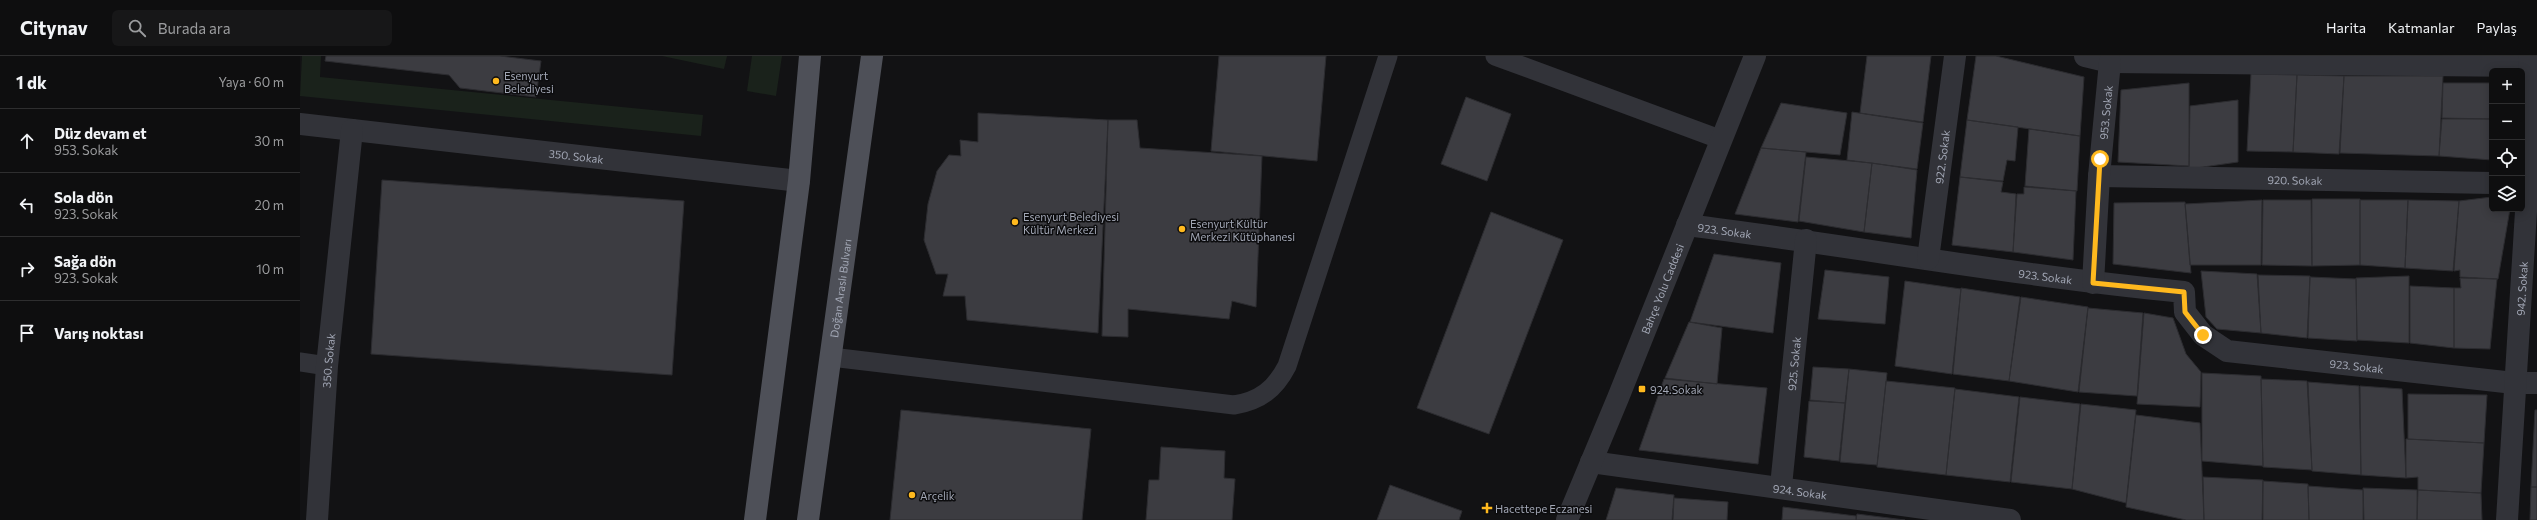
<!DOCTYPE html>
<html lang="tr">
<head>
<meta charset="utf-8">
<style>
	:root { --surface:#0e0e0f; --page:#171718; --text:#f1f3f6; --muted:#9b9c9e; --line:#2e2e2f }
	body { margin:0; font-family:Commissioner,sans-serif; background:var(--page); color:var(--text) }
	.controls { position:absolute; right:12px; top:12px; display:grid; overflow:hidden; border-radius:6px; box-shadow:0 2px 10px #0003 }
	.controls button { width:36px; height:36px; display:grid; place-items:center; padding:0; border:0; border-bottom:1px solid var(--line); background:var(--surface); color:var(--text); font:20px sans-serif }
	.stop { position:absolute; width:12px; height:12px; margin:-9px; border:3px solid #ffb91e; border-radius:50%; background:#fff }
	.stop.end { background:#ffb91e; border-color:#fff; box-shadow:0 1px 4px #0008 }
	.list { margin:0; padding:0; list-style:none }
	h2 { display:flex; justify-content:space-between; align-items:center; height:52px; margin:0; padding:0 16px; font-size:17px }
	h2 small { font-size:13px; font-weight:400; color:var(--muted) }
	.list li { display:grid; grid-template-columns:26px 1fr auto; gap:12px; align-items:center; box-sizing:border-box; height:64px; padding:0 16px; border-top:1px solid var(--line) }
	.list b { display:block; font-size:15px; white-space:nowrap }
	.list p { margin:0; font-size:13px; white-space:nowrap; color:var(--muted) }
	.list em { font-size:13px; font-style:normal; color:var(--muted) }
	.icon { flex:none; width:22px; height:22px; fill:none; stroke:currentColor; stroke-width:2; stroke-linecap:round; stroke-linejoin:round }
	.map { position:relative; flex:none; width:2237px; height:464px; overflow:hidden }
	header { display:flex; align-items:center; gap:24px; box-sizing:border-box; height:56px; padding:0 20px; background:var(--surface); border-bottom:1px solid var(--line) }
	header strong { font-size:19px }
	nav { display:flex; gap:22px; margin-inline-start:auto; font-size:14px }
	.search { width:280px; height:36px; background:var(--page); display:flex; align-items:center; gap:10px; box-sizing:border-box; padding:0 14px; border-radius:6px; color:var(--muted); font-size:15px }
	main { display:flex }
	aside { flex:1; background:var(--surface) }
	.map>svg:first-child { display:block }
	.green { fill:#1a221b }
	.building { fill:#3c3c41; stroke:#2c2c30 }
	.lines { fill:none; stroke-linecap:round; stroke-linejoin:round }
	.service { stroke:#323339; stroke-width:19 }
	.minor { stroke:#323339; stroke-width:22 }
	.tertiary { stroke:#323339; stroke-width:22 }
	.primary { stroke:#4e5058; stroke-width:22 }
	.route { stroke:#ffb91e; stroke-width:5 }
	.poi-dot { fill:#ffb91e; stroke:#0d0d0f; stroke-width:1.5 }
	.labels { text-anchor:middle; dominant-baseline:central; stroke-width:3; stroke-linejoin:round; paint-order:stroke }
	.poi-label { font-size:11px; fill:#a2a7b5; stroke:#0d0d0f; text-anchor:start }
	.street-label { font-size:11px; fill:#a2a7b5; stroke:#0d0d0f }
</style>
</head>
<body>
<header>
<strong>Citynav</strong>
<div class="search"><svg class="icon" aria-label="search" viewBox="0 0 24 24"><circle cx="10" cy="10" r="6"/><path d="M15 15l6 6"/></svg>Burada ara</div>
<nav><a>Harita</a><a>Katmanlar</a><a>Paylaş</a></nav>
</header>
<main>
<aside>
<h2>1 dk<small>Yaya · 60 m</small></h2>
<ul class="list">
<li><svg class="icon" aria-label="ahead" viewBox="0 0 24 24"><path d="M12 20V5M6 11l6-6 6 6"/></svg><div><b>Düz devam et</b><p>953. Sokak</p></div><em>30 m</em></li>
<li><svg class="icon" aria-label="left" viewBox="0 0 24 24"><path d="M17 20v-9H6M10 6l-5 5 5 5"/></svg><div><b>Sola dön</b><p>923. Sokak</p></div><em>20 m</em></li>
<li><svg class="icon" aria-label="right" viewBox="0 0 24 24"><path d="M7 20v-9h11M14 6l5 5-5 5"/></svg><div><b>Sağa dön</b><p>923. Sokak</p></div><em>10 m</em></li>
<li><svg class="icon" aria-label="arrive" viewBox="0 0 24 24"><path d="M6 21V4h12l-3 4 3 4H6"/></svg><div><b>Varış noktası</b></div></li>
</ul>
</aside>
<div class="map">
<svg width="2237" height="464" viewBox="0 0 2237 464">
	<rect width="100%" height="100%" fill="#121214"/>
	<path class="green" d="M2 0H21L20 21 403 59 401 80 0 40Z
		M362 0H427L424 13Z
		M452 0H482L476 40 447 35Z"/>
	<path class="building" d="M26 0H200L241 5 236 41 160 32 149 19 25 5Z
		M919 0H1026L1017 105 911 95Z
		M1567 0H1631L1623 66 1560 57Z
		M1676 0H1696L1784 21 1780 80 1667 64Z
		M1951 18 1997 19 1993 96 1947 95Z
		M1997 19 2044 20 2039 98 1993 96Z
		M2044 20H2143L2139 100 2040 97Z
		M1889 27V110L1818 106 1821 34Z
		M2143 27H2192V63L2142 62Z
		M1166 41 1211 58 1187 125 1141 108Z
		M1938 44V106L1889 113 1890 50Z
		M1481 47 1547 57 1540 99 1461 92Z
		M1552 56 1623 67 1617 113 1547 104Z
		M678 57 808 64 798 277 667 264 665 240H643L648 218H636L624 184 628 148 637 115 649 99 661 100 660 84 678 86Z
		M2142 63H2192V104L2139 100Z
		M808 64H837L840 92 962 100 956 251 932 245 929 263 828 253V281L802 280Z
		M1667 64 1718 71 1715 105 1707 104 1703 125 1660 121Z
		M1729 73 1780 80 1777 135 1725 130Z
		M1461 92 1506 96 1498 166 1435 158Z
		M1506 101 1572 107 1564 176 1499 165Z
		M1572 107 1617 114 1611 182 1564 176Z
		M1660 121 1703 126 1701 136 1716 138 1713 196 1652 189Z
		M82 124 384 145 372 319 71 298Z
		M1724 131 1776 135 1773 204 1713 196 1717 138H1724Z
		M2192 141V153H2210L2198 223 2160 221V214L2154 215 2159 145Z
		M2012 143H2060V209L2012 210Z
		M1962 144 1961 209H1890L1885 148Z
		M1963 144H2011L2012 210 1962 209Z
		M2060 144H2108L2105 212 2060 209Z
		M2108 144 2159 145 2153 215 2105 212Z
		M1885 146 1891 217 1813 208 1814 147Z
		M1191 156 1263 184 1189 378 1117 352Z
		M1414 198 1481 207 1473 277 1390 266Z
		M1525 214 1589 221 1585 268 1518 263Z
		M1901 215 1957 218 1961 277 1917 273 1906 261Z
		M1958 219 2010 220 2007 282 1961 277Z
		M2109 220V287L2057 284 2056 222Z
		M2010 221 2056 223 2057 285 2008 282Z
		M2160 222 2197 223 2190 293 2154 292V232H2161Z
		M1605 225 1661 233 1652 318 1595 310Z
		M2110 230 2154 232V292L2110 287Z
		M1661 232 1720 241 1709 325 1653 318Z
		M1721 241 1788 251 1778 336 1709 325Z
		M1788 252 1843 257 1837 340 1779 336Z
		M1844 257 1873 262 1886 298 1901 316 1900 351 1837 348Z
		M1389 266 1422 272 1417 328 1365 322Z
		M1513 311 1549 313 1545 347 1510 344Z
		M1549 313 1587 317 1577 409 1540 406Z
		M1902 317 1961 320 1963 410 1902 405Z
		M1364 323 1467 332 1458 408 1339 394Z
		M1961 323 2007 325 2012 414 1963 411Z
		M1586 325 1655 332 1646 419 1577 411Z
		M2008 326 2059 330 2061 419 2012 415Z
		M2060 330 2102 333 2106 422 2061 419Z
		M1655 333 1719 341 1710 426 1646 419Z
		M2108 338 2187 339 2184 387 2108 383Z
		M1720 341 1780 348 1772 433 1711 426Z
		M1509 345 1545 347 1539 405 1504 401Z
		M1781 348 1836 354 1826 447 1772 433Z
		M601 354 791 373 782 464H590Z
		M2235 354H2237V431H2231Z
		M1836 359 1900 367 1904 464H1886L1826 451Z
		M2106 383 2184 387 2181 437 2118 434V421L2106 422Z
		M861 391 925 395 924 422 935 423 932 464H846L849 424H859Z
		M1903 421 1963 424 1962 464H1904Z
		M1963 425 2008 428 2009 464H1963Z
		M1090 429 1162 455 1159 464H1077Z
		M2008 430 2063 434V464H2009Z
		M2231 431H2237V464H2230Z
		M1316 432 1374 439 1372 464H1306Z
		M2063 432 2117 434V464H2064Z
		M2118 434 2181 437 2182 464H2117Z
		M1374 442 1428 446 1427 464H1373Z
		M1483 451 1556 460V464H1482Z
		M1557 458 1605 464H1556Z"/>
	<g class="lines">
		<path class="service" d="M1195 0 1422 84
			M531 301 934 349C960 345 975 333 987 310L1088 0
			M0 306 27 310"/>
		<g class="minor">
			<path d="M1785 0 1810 6 2230 10"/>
			<path id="s1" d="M0 68 499 125"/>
			<path id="s2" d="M1799 120 2192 127"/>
			<path id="s3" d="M1387 169C1553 190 1718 220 1884 236L1885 256 1903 279 1927 295 2214 327H2237"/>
			<path id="s4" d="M1628 203 1655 0"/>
			<path id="s5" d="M1793 227 1799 120 1810 6"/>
			<path id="s6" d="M1291 406 1710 464"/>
			<path id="s7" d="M1481 430 1506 184"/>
			<path id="s8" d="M17 464 27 310 52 74"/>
			<path id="s9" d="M2207 464 2227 139 2230 0"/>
		</g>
		<path class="tertiary" id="s10" d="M1267 464 1318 342 1455 0"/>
		<g class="primary">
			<path d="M455 464 499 125 510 0"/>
			<path id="s11" d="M508 464 572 0"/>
		</g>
	</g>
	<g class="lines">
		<path class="route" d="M1800 103 1793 227 1884 236 1885 256 1903 279"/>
	</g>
	<g class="poi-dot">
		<circle cx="196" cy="25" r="4"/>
		<circle cx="715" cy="166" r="4"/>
		<circle cx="882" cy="173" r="4"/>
		<rect x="1338" y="329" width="8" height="8" rx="2"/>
		<circle cx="612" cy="439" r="4"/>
		<path d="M1185 446h4v4h4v4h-4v4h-4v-4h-4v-4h4z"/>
	</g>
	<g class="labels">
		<g class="poi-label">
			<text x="204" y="19">Esenyurt<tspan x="204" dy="13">Belediyesi</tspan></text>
			<text x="723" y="160">Esenyurt Belediyesi<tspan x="723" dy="13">Kültür Merkezi</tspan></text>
			<text x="890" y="167">Esenyurt Kültür<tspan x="890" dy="13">Merkezi Kütüphanesi</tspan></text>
			<text x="1350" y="333">924.Sokak</text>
			<text x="620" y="439">Arçelik</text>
			<text x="1195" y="452">Hacettepe Eczanesi</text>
		</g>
		<g class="street-label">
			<text stroke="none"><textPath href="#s5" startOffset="171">953. Sokak</textPath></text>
			<text stroke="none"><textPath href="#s1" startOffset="278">350. Sokak</textPath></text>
			<text stroke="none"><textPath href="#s4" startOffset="103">922. Sokak</textPath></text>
			<text stroke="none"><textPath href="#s2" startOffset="196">920. Sokak</textPath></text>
			<text stroke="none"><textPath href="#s3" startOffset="38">923. Sokak</textPath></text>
			<text stroke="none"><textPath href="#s3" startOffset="362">923. Sokak</textPath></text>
			<text stroke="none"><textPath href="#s11" startOffset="234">Doğan Araslı Bulvarı</textPath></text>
			<text stroke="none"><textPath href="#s10" startOffset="250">Bahçe Yolu Caddesi</textPath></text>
			<text stroke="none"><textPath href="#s9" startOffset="232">942. Sokak</textPath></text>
			<text stroke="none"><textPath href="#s8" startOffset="160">350. Sokak</textPath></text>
			<text stroke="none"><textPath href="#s7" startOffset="123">925. Sokak</textPath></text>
			<text stroke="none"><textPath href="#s3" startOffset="710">923. Sokak</textPath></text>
			<text stroke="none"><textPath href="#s6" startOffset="211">924. Sokak</textPath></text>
		</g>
	</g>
</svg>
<div class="controls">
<button>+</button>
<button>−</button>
<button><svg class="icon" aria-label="locate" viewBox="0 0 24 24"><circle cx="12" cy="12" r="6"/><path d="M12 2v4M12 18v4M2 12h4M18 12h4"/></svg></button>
<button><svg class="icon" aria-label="layers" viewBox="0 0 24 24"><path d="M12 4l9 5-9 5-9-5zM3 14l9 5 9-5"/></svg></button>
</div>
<div class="stop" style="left:1800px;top:103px"></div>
<div class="stop end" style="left:1903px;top:279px"></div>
</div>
</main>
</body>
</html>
